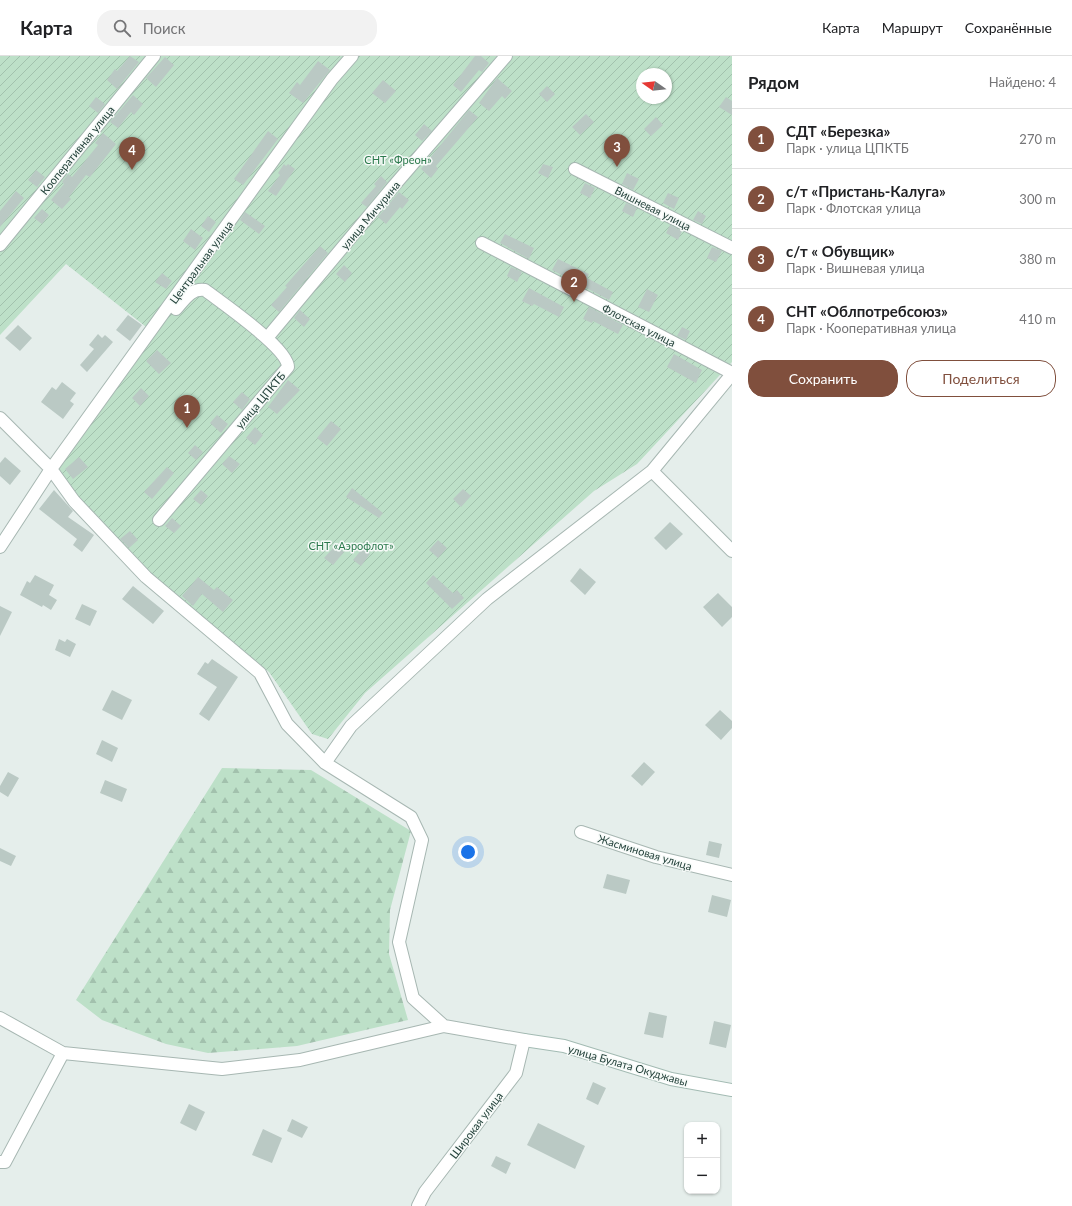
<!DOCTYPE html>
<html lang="ru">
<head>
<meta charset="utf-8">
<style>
	:root { --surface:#fff; --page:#f2f2f2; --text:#202124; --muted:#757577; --line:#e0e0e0; --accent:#804f3d }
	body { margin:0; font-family:Lato,sans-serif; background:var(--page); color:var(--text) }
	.controls { position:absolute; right:12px; bottom:12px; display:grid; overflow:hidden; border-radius:8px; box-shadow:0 1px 3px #0004 }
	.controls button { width:36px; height:36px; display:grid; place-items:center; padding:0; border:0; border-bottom:1px solid var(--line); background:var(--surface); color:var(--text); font:20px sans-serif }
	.compass { position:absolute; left:636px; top:12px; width:36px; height:36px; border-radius:50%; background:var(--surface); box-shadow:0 1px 3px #0004; rotate:284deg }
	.you { position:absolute; left:468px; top:796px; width:14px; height:14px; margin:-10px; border:3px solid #fff; border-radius:50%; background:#1a73e8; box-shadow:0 0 0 6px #1a73e833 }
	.badge { display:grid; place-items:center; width:26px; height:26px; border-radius:50%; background:var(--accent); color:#fff; font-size:13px; font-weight:700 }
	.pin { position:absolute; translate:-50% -33px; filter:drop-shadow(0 1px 2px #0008) }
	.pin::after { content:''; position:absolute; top:21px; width:14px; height:12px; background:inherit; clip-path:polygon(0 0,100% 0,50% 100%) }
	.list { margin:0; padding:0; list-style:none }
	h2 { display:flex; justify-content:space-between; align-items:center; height:52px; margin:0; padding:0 16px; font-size:17px }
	h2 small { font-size:13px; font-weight:400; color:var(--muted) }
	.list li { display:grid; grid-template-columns:26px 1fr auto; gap:12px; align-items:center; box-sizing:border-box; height:60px; padding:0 16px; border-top:1px solid var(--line) }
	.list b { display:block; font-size:15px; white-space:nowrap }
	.list p { margin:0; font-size:13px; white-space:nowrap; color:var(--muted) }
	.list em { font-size:13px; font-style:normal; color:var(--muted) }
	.actions { display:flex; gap:8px; padding:12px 16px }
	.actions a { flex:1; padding:9px 0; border:1px solid var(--accent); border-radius:16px; text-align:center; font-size:14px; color:var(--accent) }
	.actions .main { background:var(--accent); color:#fff }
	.icon { flex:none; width:22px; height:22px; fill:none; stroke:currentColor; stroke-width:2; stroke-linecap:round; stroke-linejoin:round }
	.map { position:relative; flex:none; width:732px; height:1150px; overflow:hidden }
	header { display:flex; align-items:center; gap:24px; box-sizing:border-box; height:56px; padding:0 20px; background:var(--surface); border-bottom:1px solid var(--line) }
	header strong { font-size:19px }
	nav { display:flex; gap:22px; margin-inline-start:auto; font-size:14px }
	.search { width:280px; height:36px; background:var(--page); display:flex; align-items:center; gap:10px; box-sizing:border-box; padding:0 14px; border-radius:16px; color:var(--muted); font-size:15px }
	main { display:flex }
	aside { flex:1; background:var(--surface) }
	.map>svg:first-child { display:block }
	.forest { fill:url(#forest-firs) }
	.garden { fill:url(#garden-furrows); fill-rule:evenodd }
	.building { fill:#bac9c4 }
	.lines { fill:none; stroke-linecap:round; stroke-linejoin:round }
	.street-casing { stroke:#a7b7b2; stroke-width:14 }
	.secondary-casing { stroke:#a3bbb3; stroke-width:14 }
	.street { stroke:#fff; stroke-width:12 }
	.secondary { stroke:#fff; stroke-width:12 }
	.labels { text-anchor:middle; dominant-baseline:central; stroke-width:3; stroke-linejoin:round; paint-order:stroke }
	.street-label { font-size:11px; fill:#23413a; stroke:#f6faf8 }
	.park-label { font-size:11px; fill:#2c7a4d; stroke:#f6faf8 }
</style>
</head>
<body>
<header>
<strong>Карта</strong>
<div class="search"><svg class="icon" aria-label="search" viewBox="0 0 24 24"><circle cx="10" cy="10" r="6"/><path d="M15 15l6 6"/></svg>Поиск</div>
<nav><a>Карта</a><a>Маршрут</a><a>Сохранённые</a></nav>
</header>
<main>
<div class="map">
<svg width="732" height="1150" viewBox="0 0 732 1150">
	<defs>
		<pattern id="forest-firs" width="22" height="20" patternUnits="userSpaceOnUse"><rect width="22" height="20" fill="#bde0c8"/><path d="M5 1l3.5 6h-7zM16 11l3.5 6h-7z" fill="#a2c1ad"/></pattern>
		<pattern id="garden-furrows" width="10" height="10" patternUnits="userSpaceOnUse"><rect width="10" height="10" fill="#bde0c8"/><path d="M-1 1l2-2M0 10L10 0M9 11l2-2" fill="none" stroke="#a2c1ad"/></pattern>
	</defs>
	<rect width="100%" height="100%" fill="#e5eeeb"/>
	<path class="forest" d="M222 712 311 714 411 775 390 854 389 898 408 964 297 990 208 997 166 988 102 964 76 944Z"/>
	<path class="garden" d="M0 0H732V306L637 408 594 435 365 637 328 683 312 678 269 616 142 511 52 414 150 274 66 208 0 279ZM642 18H666V42H642Z"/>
	<path class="building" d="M130 0 139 6 117 33 107 24 115 13 117 15Z
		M475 0H481L489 7 482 16 479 14 461 36 453 29Z
		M165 1 174 9 156 31 146 22Z
		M318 5 330 14 303 47 289 37 297 26 300 29Z
		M497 22 512 35 505 43 502 40 489 55 479 47Z
		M383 24 396 35 385 47 372 37Z
		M547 30 555 38 547 46 539 38Z
		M133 39 143 48 134 59 131 56 118 72 110 66Z
		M96 41 105 48 98 57 89 50Z
		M726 41 732 45V59L719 51Z
		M469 54 478 61 436 110 438 113 431 122 421 113Z
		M586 58 594 66 580 79 572 71Z
		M656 61 663 69 651 80 644 73Z
		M424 68 432 75 422 85 415 79Z
		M268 75 278 83 243 129 234 123Z
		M103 77 116 88 90 121 86 119 69 141 71 143 62 153 51 144 64 128 62 126 68 118 72 121 98 89 95 87Z
		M284 108 286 110 288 108 295 113 276 140 268 135 280 119 278 117Z
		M543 108 553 111 548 122 538 117Z
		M36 114 45 121 37 131 28 124Z
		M627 117 639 123 633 134 622 128Z
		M381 120 387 126 367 151 361 147 376 130 374 128Z
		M585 127 595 132 590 142 580 137Z
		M16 135 24 142 0 171V155Z
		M399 136 409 144 402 153 400 151 386 168 378 161Z
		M668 137 679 142 674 153 663 147Z
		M626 147 637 152 633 161 622 155Z
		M42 153 49 159 42 168 34 162Z
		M698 155 706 160 702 168 693 164Z
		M245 156 265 170 259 178 240 164Z
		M208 160 216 166 209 176 201 170Z
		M670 169 682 175 678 184 666 177Z
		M191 173 203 182 195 194 183 185Z
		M505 178 534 192 529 203 500 187Z
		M320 190 328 197 279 256 271 249 287 231 285 230Z
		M712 191 722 195 716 206 707 202Z
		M558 203 589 218 587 222 613 236 609 244 552 214Z
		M344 209 352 217 345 226 336 218Z
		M511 211 522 216 517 226 507 220Z
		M162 217 172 225 166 233 155 226Z
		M529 232 564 251 559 261 534 248 532 250 522 245Z
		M647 233 658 239 649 256 638 251Z
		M589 251 623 269 618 278 593 265 592 267 583 263Z
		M300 254 310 263 304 271 294 262Z
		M128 259 142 269 130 285 116 274Z
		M18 269 32 282 20 295 5 282Z
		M682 271 690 275 686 284 677 280Z
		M98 278 102 282 105 279 113 286 87 316 80 309 94 293 89 289Z
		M157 294 171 307 159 318 146 305Z
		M674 298 702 314 696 327 667 311Z
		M288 324 300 334 277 358 268 351Z
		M62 326 76 337 70 345 74 348 63 363 41 346 52 331 56 334Z
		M141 332 149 340 140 350 132 342Z
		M242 336 250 343 242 354 233 346Z
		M217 359 228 368 221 377 210 367Z
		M331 365 341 373 327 390 317 382Z
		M255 371 263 379 255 389 246 382Z
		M195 389 203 396 196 404 188 397Z
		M229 400 240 408 232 417 222 408Z
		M5 401 21 415 10 429 0 420V407Z
		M79 401 88 411 73 423 65 413Z
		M167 411 174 417 152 443 144 436Z
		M352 432 383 457 379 462 346 441Z
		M463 433 471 440 461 451 453 443Z
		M54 434 73 455 68 461 94 479 82 496 73 489 77 483 39 453Z
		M201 434 208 440 201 449 193 443Z
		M172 462 181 470 174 477 165 470Z
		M670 466 683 478 666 494 654 482Z
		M130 475 138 484 129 492 120 483Z
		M438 484 447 492 438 502 429 494Z
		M336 489 344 496 333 509 324 502Z
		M363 492 370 498 361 510 353 504Z
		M580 512 596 526 585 539 570 525Z
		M35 519 54 529 49 539 57 544 51 554 43 549 42 551 20 539 27 525 30 527Z
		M433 519 453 537 457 534 464 542 452 553 426 527Z
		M198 521 214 534 217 531 233 544 223 556 202 538 193 550 182 540Z
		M133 530 164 555 153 568 122 543Z
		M718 537 732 551V561L722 571 703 551Z
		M82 548 97 555 90 570 75 563Z
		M0 550 12 556 0 580Z
		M59 583 65 586 67 583 76 588 70 601 55 594Z
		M212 603 238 621 209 665 199 658 217 631 197 618 205 606 208 608Z
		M112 634 132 644 122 664 102 654Z
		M720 654 732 665V672L721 684 705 669Z
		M102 684 118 692 112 706 96 698Z
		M644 706 655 716 642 730 631 720Z
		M8 716 19 722 8 741 0 736V730Z
		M105 724 127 733 122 746 100 737Z
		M709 785 722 788 719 802 706 799Z
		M0 792 16 800 11 810 0 805Z
		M607 818 630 824 626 838 603 832Z
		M712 839 731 844 727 861 708 856Z
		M649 956 667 960 663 982 644 978Z
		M714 965 731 969 726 992 709 988Z
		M593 1026 606 1032 598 1049 586 1043Z
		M189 1048 205 1056 196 1075 180 1067Z
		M292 1063 308 1071 302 1082 287 1075Z
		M538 1067 585 1090 575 1113 527 1089Z
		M263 1073 282 1082 272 1107 252 1099Z
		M496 1100 511 1107 506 1118 491 1110Z"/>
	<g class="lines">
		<defs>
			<path id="street" d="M352 0 332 23 51 413 74 445 146 521 260 617 287 668 325 707 411 761 422 784 399 886 413 942 444 970
				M575 113 732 192
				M482 187 732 317
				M0 189 154 0
				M267 282 392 132 506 0
				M0 362 51 413 0 491
				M652 415 732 495
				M159 464 288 311C288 292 222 247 205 234 191 232 185 243 176 253
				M325 707 351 670 487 543 652 415 732 318
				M581 776 656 801 732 819
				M0 962 63 997 222 1013 300 1004 444 970 524 984 516 1017 425 1136 418 1150
				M0 1106H5L63 997"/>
			<path id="secondary" d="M524 984 564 990 671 1023 732 1034"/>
		</defs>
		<use href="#street" class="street-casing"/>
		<use href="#secondary" class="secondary-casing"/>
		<use href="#street" class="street"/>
		<use href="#secondary" class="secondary"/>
	</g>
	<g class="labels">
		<g class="street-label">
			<text transform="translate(77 94) rotate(-51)">Кооперативная улица</text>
			<text transform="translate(653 152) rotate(27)">Вишневая улица</text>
			<text transform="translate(370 159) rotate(-50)">улица Мичурина</text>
			<text transform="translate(201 206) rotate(-54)">Центральная улица</text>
			<text transform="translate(639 269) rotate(27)">Флотская улица</text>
			<text transform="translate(260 344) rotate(-50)">улица ЦПКТБ</text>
			<text transform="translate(645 796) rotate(17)">Жасминовая улица</text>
			<text transform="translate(628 1009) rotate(16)">улица Булата Окуджавы</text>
			<text transform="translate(476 1069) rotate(-53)">Широкая улица</text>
		</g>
		<g class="park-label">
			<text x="398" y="103">СНТ «Фреон»</text>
			<text x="351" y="489">СНТ «Аэрофлот»</text>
		</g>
	</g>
</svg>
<div class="controls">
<button>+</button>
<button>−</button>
</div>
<svg class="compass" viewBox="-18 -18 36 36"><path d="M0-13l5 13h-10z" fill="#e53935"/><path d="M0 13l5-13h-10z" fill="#757577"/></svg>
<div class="you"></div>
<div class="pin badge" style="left:187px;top:372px">1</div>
<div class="pin badge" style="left:574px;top:246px">2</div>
<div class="pin badge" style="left:617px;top:111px">3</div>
<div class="pin badge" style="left:132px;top:114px">4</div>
</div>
<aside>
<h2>Рядом<small>Найдено: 4</small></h2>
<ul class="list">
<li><span class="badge">1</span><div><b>СДТ «Березка»</b><p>Парк · улица ЦПКТБ</p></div><em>270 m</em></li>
<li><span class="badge">2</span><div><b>с/т «Пристань-Калуга»</b><p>Парк · Флотская улица</p></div><em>300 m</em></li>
<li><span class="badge">3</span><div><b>с/т « Обувщик»</b><p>Парк · Вишневая улица</p></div><em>380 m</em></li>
<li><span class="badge">4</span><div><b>СНТ «Облпотребсоюз»</b><p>Парк · Кооперативная улица</p></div><em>410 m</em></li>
</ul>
<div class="actions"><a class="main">Сохранить</a><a>Поделиться</a></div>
</aside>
</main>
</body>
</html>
